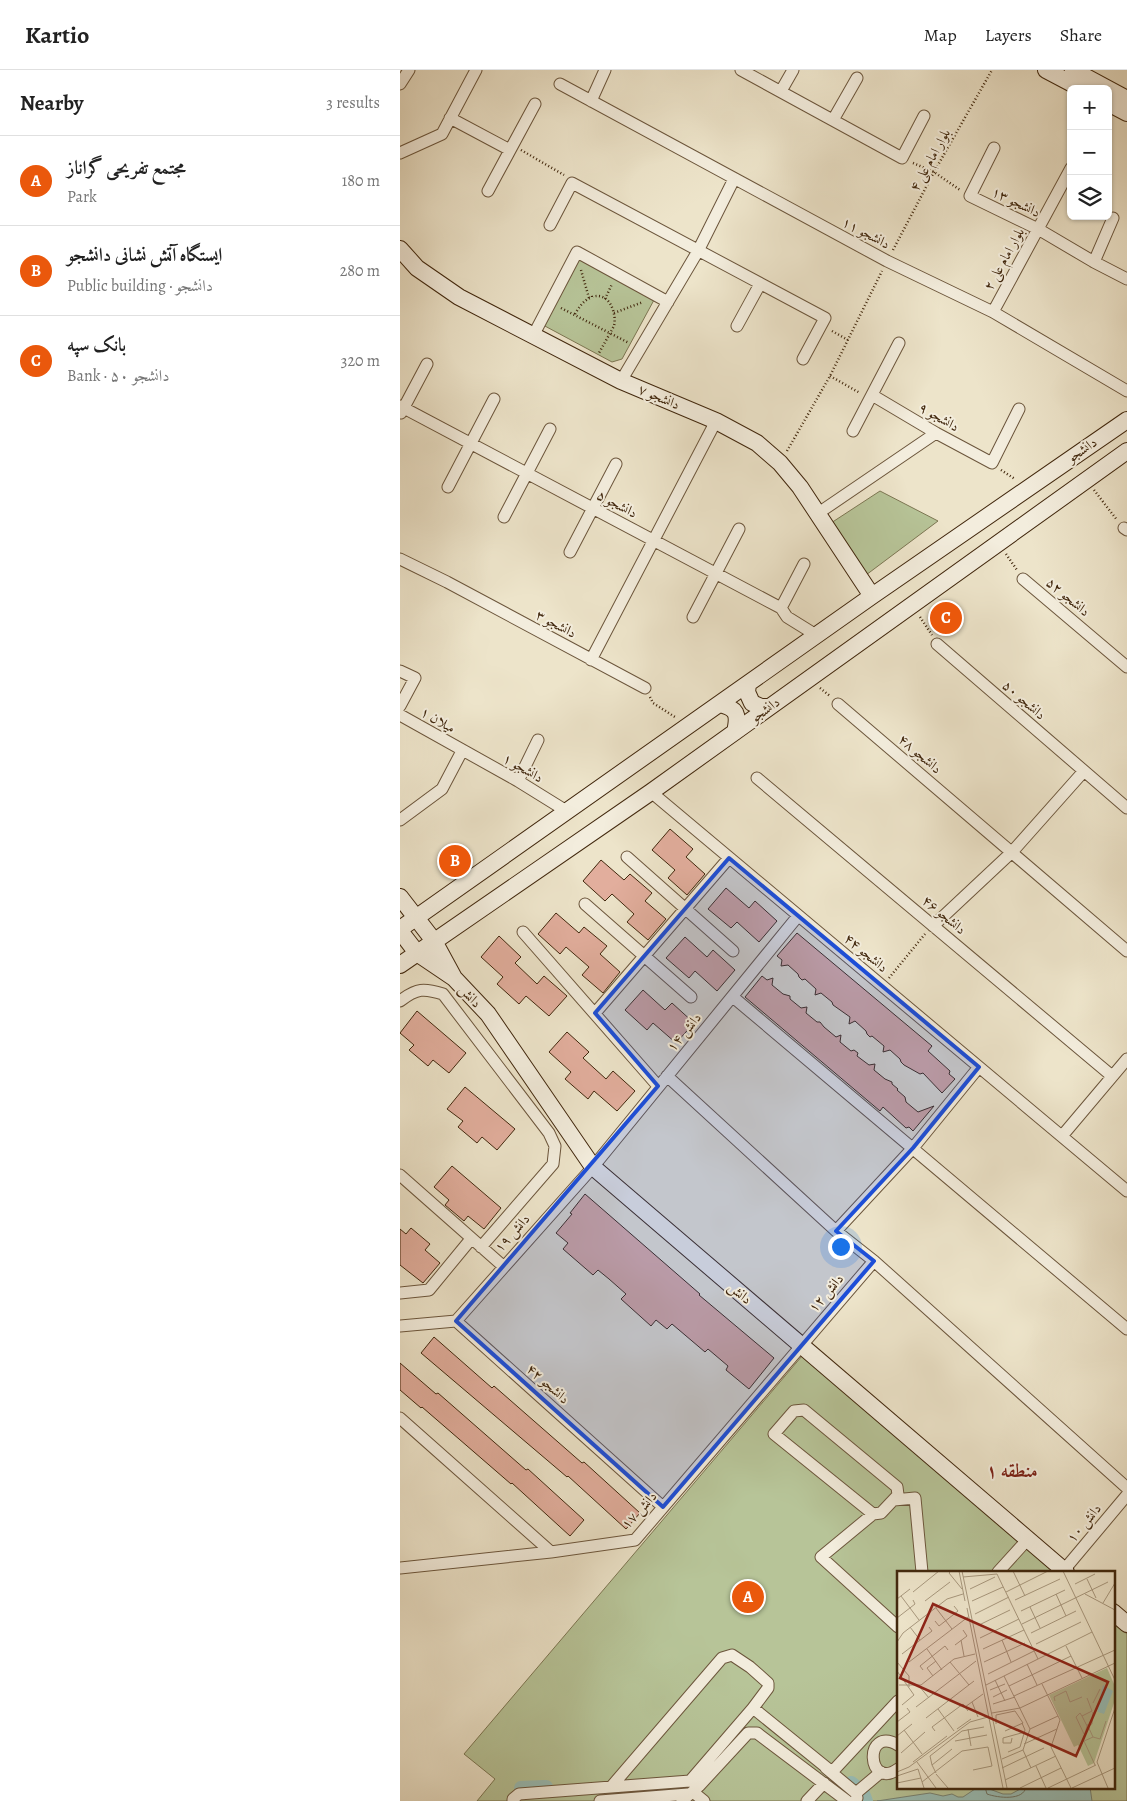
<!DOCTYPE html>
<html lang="en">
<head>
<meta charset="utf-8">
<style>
	:root { --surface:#fff; --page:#f2f2f2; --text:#222; --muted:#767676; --line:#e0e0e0; --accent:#ea580c }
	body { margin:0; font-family:Alegreya,Amiri,serif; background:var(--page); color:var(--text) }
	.controls { position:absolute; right:15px; top:15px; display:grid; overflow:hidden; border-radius:8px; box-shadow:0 1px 4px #0004 }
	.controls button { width:45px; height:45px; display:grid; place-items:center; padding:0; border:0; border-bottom:1px solid var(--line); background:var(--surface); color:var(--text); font:25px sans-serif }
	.you { position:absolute; left:440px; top:1176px; width:18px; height:18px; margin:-12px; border:4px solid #fff; border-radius:50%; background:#1a73e8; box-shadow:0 0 0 8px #1a73e833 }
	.badge { display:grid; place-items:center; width:32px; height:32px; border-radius:50%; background:var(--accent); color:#fff; font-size:16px; font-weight:700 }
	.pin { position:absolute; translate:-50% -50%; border:2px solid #fff; box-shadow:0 1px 5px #0006 }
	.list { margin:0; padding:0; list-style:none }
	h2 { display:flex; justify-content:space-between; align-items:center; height:65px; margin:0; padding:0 20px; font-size:21px }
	h2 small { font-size:16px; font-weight:400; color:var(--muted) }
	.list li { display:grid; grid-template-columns:32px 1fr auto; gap:15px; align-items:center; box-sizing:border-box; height:90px; padding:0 20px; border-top:1px solid var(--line) }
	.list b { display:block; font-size:19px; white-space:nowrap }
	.list p { margin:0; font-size:16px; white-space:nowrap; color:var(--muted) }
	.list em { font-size:16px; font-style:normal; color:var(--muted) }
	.icon { flex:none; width:28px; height:28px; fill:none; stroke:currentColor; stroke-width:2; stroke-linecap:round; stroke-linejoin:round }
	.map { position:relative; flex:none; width:727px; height:1731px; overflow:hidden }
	header { display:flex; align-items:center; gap:30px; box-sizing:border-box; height:70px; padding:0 25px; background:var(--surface); border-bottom:1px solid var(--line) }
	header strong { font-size:24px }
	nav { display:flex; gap:28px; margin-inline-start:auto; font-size:18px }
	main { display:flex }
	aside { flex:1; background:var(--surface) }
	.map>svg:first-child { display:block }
	.green { fill:#b7c498; stroke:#7c7652 }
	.water { fill:#99beb7; stroke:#768273 }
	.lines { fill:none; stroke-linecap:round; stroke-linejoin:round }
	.shore { stroke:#6d7262; stroke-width:1 }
	.canal { stroke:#99beb7; stroke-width:14 }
	.building { fill:#e2ae9d; stroke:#41270d }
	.street-casing { stroke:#6c563c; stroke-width:13 }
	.secondary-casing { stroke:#41270d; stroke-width:18 }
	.path { stroke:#41270d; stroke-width:2.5; stroke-dasharray:1 2.5; stroke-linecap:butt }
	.street { stroke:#f3eddd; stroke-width:11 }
	.secondary { stroke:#f3eddd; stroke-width:16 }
	.marked { fill:#1d4ed8; fill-opacity:0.2; stroke:#1d4ed8; stroke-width:4; stroke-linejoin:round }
	.labels { text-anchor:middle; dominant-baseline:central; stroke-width:4; stroke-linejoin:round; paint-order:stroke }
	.street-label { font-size:14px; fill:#41270d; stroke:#f3eddd }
	.district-label { font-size:19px; font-weight:bold; fill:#7a1f14; stroke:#f3eddd }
	.inset-road { fill:none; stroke:#a8987e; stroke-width:1 }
	.view { fill:#8f2418; fill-opacity:0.15; stroke:#8f2418; stroke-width:2.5 }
	.inset-edge { fill:none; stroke:#41270d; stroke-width:2.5 }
</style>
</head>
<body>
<header>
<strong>Kartio</strong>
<nav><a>Map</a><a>Layers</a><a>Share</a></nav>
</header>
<main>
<aside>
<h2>Nearby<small>3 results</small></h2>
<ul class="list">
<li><span class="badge">A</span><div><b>مجتمع تفریحی گراناز</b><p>Park</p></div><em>180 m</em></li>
<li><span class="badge">B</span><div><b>ایستگاه آتش نشانی دانشجو</b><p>Public building · دانشجو</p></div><em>280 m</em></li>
<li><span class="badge">C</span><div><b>بانک سپه</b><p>Bank · دانشجو ۵۰</p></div><em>320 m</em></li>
</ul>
</aside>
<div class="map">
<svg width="727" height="1731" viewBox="0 0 727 1731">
	<rect width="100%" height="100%" fill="#ede4ca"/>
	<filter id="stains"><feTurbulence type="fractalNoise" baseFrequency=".004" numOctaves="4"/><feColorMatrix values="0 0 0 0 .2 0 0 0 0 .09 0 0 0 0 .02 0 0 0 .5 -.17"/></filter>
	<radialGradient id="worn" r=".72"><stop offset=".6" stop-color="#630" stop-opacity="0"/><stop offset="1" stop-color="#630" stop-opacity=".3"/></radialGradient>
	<path class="green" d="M178 189 254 230 222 289 212 292 143 255Z
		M480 421 538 451 466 505 431 453Z
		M402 1286 655 1502H498V1717H713V1552L727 1564V1731H77L95 1709 64 1684Z"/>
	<path class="water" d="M584 1717 603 1724H611L624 1717H690L692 1731H477L530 1723 543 1726 552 1724 558 1727H563L575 1719Z"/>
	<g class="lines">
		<path class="shore" d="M585 1717 587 1724C598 1728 624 1731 626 1717"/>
		<path class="canal" d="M451 1713 462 1721 466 1731
			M121 1718 146 1717"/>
	</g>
	<path class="building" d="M270 759 293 779 286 787 305 804 287 825 268 808 275 800 252 780Z
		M201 790 224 810 230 804 252 823 245 831 266 849 248 870 227 852 234 844 212 824 205 831 183 811Z
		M326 818 349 838 355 831 377 851 359 872 337 852 331 858 308 839Z
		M156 843 179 863 184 857 207 876 200 884 220 902 203 923 182 905 189 897 166 877 160 884 138 864Z
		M397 863 532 976 528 981 550 1001 549 1004 555 1009 542 1023 523 1003 520 1004 504 995 501 992 500 989 490 980 483 982 484 976 472 966 470 967 467 964 466 961 455 951 449 954 450 947 433 935 432 932 421 923 415 925 416 919 405 909 402 910 399 907 398 904 388 895 381 896 382 890 377 886Z
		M99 866 121 887 115 893 137 914 144 906 167 926 149 946 126 926 119 934 97 914 103 907 81 887Z
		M285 867 307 887 313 880 335 900 317 921 295 901 289 908 266 888Z
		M362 906 367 910 373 908 372 915 383 924 390 926V929L401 938 407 937 406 943 417 952H420L424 957 436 967 441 965 440 972 451 981 454 980 458 983 457 986 469 995 475 994 474 1000 485 1009 492 1012V1014L498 1019 497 1020 505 1027 506 1032 518 1042 534 1036 513 1061 509 1057 506 1058 483 1037 480 1041 345 927Z
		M243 920 265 940 272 933 294 953 276 973 253 953 247 960 225 940Z
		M17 941 66 983 49 1003 33 990 28 996 9 980 14 975 0 963Z
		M167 962 189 982 183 988 206 1009 213 1001 235 1021 217 1041 194 1021 188 1029 165 1009 171 1002 149 982Z
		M65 1017 115 1059 97 1080 82 1067 77 1073 58 1057 63 1051 47 1039Z
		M52 1096 101 1138 84 1159 68 1146 64 1151 45 1135 49 1130 34 1117Z
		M185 1124 300 1224 299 1225 374 1288 349 1319 326 1300 328 1296 308 1279 305 1282 272 1254 267 1259 256 1250 251 1256 221 1229 226 1224 209 1209 198 1200 193 1205 163 1179 168 1173 156 1163 172 1144 170 1143Z
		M11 1158 30 1174 25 1180 40 1193 23 1213 0 1195V1159L6 1164Z
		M34 1267 92 1318 94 1316 182 1393 184 1392 240 1443 226 1459 168 1406 167 1407 21 1283Z
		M0 1293 36 1324 38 1323 126 1400 128 1399 184 1450 170 1466 112 1413 111 1414 22 1337 21 1338 0 1320Z"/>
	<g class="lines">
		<defs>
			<path id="street" d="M341 0 502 88 524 46
				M0 14 9 0
				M160 14 487 191 593 242 727 321
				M381 21 393 0
				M191 31 205 0
				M50 48 110 80
				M433 50 457 8
				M594 78 570 126 638 159 694 192 727 209
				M0 83 42 64 76 0
				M88 121 135 34
				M150 155 172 113 425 248 403 289
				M694 192 713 148
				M593 242 671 98
				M337 256 360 214
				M133 266 177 182 268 232
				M221 311 298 181 334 109
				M472 325 536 363 592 393 619 339
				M0 336 381 538 387 547 416 565
				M1 343 27 294
				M453 361 499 273
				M48 417 94 329
				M417 444 536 363
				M104 447 150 359
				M724 458 727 460
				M170 482 216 394
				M0 489 47 512 245 618
				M623 509 727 597
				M381 538 404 494
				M293 547 339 459
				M537 574 727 738
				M191 590 316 351
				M0 601 15 608 0 636
				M438 634 727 881
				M0 645 118 711 168 742
				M357 708 712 1006
				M118 711 138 670
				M251 722 727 1121
				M0 750 42 719 62 681
				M227 787 333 881
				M185 834 291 927
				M533 856 612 782 684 701
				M123 862 258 1016
				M333 927 727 1259
				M0 931C17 918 24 918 43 924L149 1063 155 1076 153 1094 81 1177
				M195 943 329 788
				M267 1006 436 1161 474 1191 727 1418
				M662 1066 727 989
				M0 1105 103 1196
				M436 1161 513 1078 579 997
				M0 1223 29 1220 71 1169
				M56 1251 193 1097 398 846
				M0 1256 56 1251 263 1437
				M0 1348 151 1482
				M494 1430 515 1428 522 1502
				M473 1444 374 1364 394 1341 404 1340 497 1417 498 1425 481 1443 473 1444 421 1487 498 1557
				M0 1498 151 1482 235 1470 474 1191
				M664 1500 727 1425
				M598 1502 628 1469
				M498 1675C463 1655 467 1721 498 1699
				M426 1698 456 1723 457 1728 455 1731
				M211 1717 322 1588 332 1585 350 1597 368 1613V1618L353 1638
				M293 1722 304 1731
				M456 1723 481 1702
				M113 1731V1729L119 1724 290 1711 353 1638 432 1702 498 1631
				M200 1731 288 1724
				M282 1731 299 1716 348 1663H357L447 1731
				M407 1731 424 1713"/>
			<path id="secondary" d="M646 0 682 19
				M673 0 727 29
				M708 33 727 43
				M0 179 17 198 59 227 221 311 316 351 357 373 380 393 400 417 472 526
				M348 614 347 622 352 633 361 637H369
				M319 634C337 638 339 644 335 662
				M0 827 34 871 53 906
				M0 859 472 526 727 350
				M0 861 17 883 54 908 88 944 193 1097 666 1502
				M0 895 251 722 727 381
				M713 1542 727 1554"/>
		</defs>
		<use href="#street" class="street-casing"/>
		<use href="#secondary" class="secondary-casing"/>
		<path class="path" d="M121 80 164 105
			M513 93 534 102 560 120
			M493 180 534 102 592 0
			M181 200 189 228
			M205 229 212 214
			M161 238 229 273
			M214 243 243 232
			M175 244C179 237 184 230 192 227 209 221 217 243 214 256L199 283
			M432 261 448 270
			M430 306 460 323
			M387 381 430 306 482 201
			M601 400 615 409
			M694 420 717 450
			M606 484 617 500
			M520 547 532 565
			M420 618 430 626
			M250 627 253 633 275 647
			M489 908 525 864"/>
		<use href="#street" class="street"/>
		<use href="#secondary" class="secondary"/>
	</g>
	<path class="marked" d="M329 788 579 997 513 1078 436 1161 474 1191 263 1437 56 1251 258 1016 195 943Z"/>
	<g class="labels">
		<g class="street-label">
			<text transform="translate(530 90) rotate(-61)">بلوار امام علی ۴</text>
			<text transform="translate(616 132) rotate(26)">دانشجو ۱۳</text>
			<text transform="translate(466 163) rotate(28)">دانشجو ۱۱</text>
			<text transform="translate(604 189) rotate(-61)">بلوار امام علی ۲</text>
			<text transform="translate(259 327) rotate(23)">دانشجو ۷</text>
			<text transform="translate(539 347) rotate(30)">دانشجو ۹</text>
			<text transform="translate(682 380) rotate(-34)">دانشجو</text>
			<text transform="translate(217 434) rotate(28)">دانشجو ۵</text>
			<text transform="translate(668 527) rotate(40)">دانشجو ۵۲</text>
			<text transform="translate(156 554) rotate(28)">دانشجو ۳</text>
			<text transform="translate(624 630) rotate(41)">دانشجو ۵۰</text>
			<text transform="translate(365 640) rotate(-36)">دانشجو</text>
			<text transform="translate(38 650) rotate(30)">میلان ۱</text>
			<text transform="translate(520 684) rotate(41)">دانشجو ۴۸</text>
			<text transform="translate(123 698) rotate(30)">دانشجو ۱</text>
			<text transform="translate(544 845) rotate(40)">دانشجو ۴۶</text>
			<text transform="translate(466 883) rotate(40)">دانشجو ۴۴</text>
			<text transform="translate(70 926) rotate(47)">دانش</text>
			<text transform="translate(284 962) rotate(-50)">دانش ۱۴</text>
			<text transform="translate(112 1163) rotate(-48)">دانش ۱۹</text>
			<text transform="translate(340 1223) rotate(41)">دانش</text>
			<text transform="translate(426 1223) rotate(-49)">دانش ۱۲</text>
			<text transform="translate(148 1314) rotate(42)">دانشجو ۴۲</text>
			<text transform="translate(239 1440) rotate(-47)">دانش ۱۷</text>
			<text transform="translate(684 1453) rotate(-50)">دانش ۱۰</text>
		</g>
		<g class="district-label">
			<text x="612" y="1401">منطقه ۱</text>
		</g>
	</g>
	<g transform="translate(497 1501)">
		<rect width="218" height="218" fill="#ede4ca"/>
		<path d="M210 97 217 113V132L197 192 191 195 181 174 177 176 152 124Z" fill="#b7c498"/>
		<path d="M206 114 216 120 207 143 201 141 200 136Z" fill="#99beb7"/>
		<path class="inset-road" d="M54 0 52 2 65 18M62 0 68 30M65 0 110 217M116 0 128 25M166 0 218 109M66 6 100 3 141 88M190 8 199 27M178 13 198 3M73 18 98 6M16 21 42 0M109 21 151 0M159 23 169 45M188 23 218 39M4 25 22 49M0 28 13 18M118 29 163 8M28 30 53 11M75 30 106 16M206 32 218 12M133 36 143 57M39 37 55 58M70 37 106 217M124 40 168 19M78 43 112 26M0 47 18 33 16 29M38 50 42 55 61 40 57 35M125 53 211 11M82 54 113 39M13 56 23 69M134 62 179 40M83 67 122 48M64 69 67 85M105 69 114 91M0 71 6 62 50 28 66 23M139 73 184 51M58 74 70 65 66 59M169 75 185 107M30 78 45 99M86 78 127 59M5 83 35 60 32 56M0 91 12 105V116M12 91 71 46M53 91 72 114M87 91 128 72M130 93 140 114M26 99 23 95 48 75 51 79M0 100 17 124 5 134M91 103 137 80M36 105 30 97 39 90M107 105 133 158M98 109 108 130M145 113 163 149 154 176 174 217M2 114H24L57 88 78 83M89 114 195 61M22 115 32 127M112 115 174 85M93 119 108 113M117 125 218 79M96 126 110 119M158 130 157 126 169 120 173 131 185 126M75 131 81 146M196 132 203 118M96 133 118 126M19 136 79 90M68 136 86 123M41 138 57 160M95 142 123 137 218 92M185 145 183 142 179 146 187 163M29 147 77 110M0 151 13 141 10 137M99 153V144L118 140 126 152M191 155 195 153 196 141M60 158 74 148M71 158 74 175M7 159 25 183M38 160 35 156 66 133 71 140M108 160 126 152M0 165 15 153M196 166 203 168 209 150M115 167 114 172H106V167L128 161M58 170 90 164M187 170 198 194M185 171 196 166 190 153M127 173 160 158M185 173 190 155 185 145 195 140 190 127M126 179 134 197M111 181 123 176 128 159 125 152M4 182 28 161M105 188 126 179 133 158 161 145M16 191 50 165M20 191 39 217M35 194 33 185 65 160 87 156M139 195 149 217M105 197 147 177M0 201 12 196 73 151 91 146M39 202 35 194 55 178M39 203 51 217M0 205 21 198 27 217M108 209 159 185M25 211 65 180 91 176 95 195 76 199M0 212 24 207M123 217 164 197M151 217 199 194M175 217 218 197M211 217 200 191 218 137"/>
		<path class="view" d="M36 33 211 111 179 185 3 107Z"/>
		<rect width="218" height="218" class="inset-edge"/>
	</g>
	<rect width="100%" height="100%" filter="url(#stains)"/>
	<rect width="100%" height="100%" fill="url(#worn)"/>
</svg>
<div class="controls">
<button>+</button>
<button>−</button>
<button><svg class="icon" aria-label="layers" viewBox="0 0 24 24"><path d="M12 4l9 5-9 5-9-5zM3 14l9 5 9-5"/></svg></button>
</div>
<div class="you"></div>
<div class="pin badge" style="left:348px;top:1527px">A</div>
<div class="pin badge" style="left:55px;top:791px">B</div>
<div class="pin badge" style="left:546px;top:548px">C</div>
</div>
</main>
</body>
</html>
